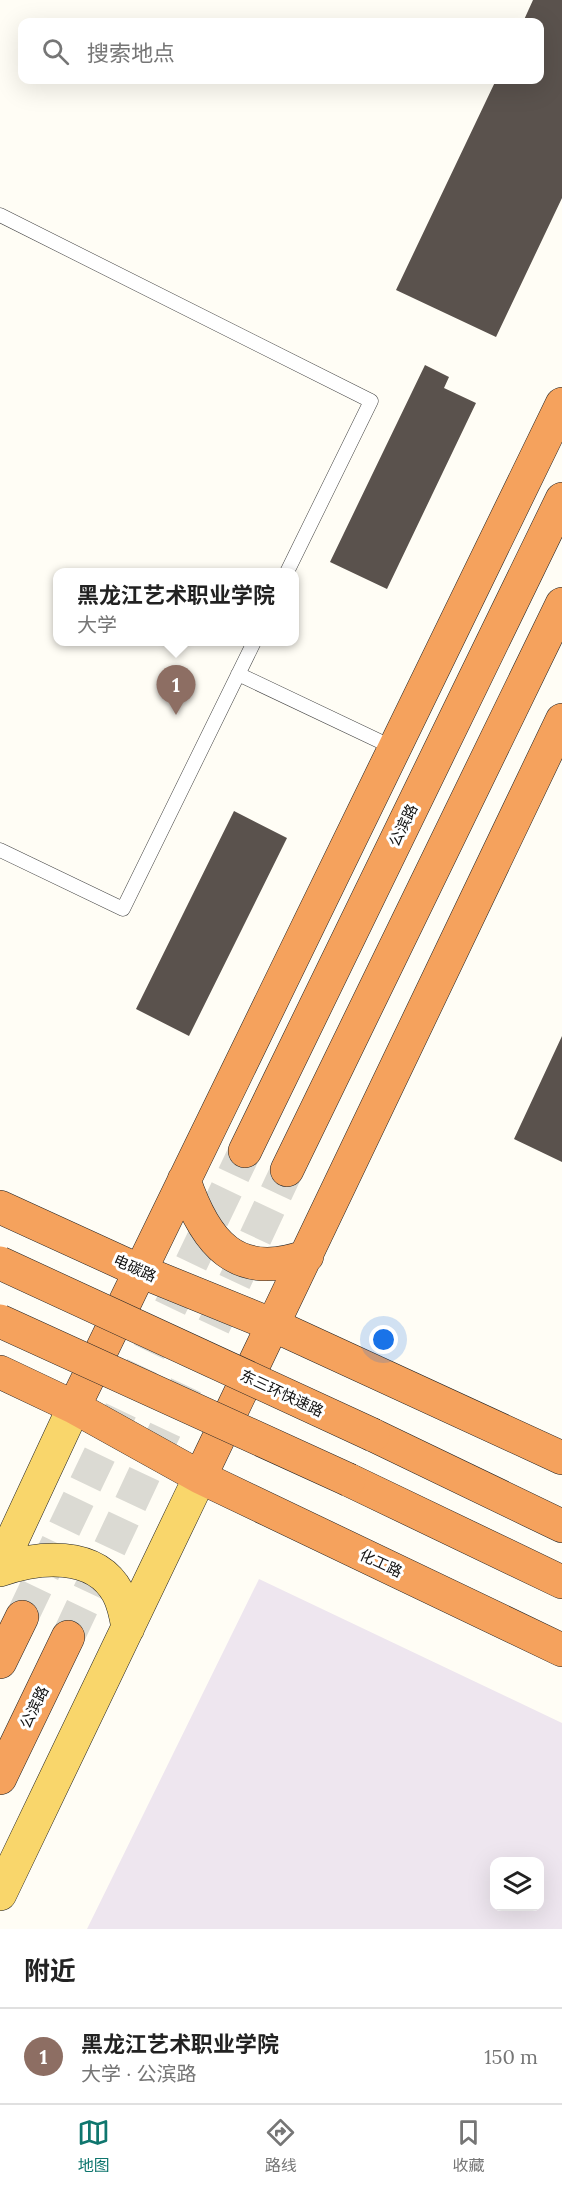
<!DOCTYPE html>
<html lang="zh">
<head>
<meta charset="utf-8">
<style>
	:root { --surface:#fff; --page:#f6f6f6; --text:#222; --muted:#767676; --line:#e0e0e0; --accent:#0f766e }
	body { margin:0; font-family:Lora,"Noto Sans SC",serif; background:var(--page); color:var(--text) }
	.controls { position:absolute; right:18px; bottom:18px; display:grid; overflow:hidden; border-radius:12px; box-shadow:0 6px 24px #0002 }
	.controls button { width:54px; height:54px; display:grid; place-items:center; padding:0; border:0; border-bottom:2px solid var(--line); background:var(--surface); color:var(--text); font:30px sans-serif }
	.you { position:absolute; left:384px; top:1340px; width:21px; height:21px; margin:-15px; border:4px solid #fff; border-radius:50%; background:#1a73e8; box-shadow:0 0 0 9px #1a73e833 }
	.badge { display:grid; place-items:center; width:39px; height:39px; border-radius:50%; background:var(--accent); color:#fff; font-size:20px; font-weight:700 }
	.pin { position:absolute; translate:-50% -50px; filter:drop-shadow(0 2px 3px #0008) }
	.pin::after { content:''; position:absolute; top:32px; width:21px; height:18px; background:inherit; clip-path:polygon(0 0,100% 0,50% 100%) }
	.popup { position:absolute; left:53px; top:568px; width:246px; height:78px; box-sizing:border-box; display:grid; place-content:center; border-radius:12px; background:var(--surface); filter:drop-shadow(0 2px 4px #0005); font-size:20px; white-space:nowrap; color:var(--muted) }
	.popup b { font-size:22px; color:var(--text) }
	.popup::after { content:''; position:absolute; left:50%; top:100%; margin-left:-12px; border:12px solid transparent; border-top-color:var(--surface) }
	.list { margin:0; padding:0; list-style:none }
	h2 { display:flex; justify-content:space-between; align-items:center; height:78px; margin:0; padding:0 24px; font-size:26px }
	h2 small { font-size:20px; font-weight:400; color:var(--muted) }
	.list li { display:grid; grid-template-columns:39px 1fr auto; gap:18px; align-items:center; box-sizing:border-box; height:96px; padding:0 24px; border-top:2px solid var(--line) }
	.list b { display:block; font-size:22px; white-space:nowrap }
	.list p { margin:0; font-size:20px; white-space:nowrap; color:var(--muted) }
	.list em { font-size:20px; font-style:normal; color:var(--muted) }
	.icon { flex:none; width:33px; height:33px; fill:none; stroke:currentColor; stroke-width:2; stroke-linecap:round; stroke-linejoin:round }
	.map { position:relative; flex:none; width:562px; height:1929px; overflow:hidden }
	.search { position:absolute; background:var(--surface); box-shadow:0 6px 24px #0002; left:18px; right:18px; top:18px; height:66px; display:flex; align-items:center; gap:15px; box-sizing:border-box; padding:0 21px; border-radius:12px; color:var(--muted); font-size:22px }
	.sheet { height:174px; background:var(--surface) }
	nav { display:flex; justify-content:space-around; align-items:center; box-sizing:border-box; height:84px; border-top:2px solid var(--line); background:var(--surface); font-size:16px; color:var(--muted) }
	nav a { display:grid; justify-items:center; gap:3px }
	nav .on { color:var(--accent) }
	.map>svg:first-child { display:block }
	.industrial { fill:#eee6ef; fill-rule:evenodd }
	.building { fill:#5a524d }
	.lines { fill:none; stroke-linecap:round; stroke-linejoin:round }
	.highway-tunnel { stroke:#dbdad3; stroke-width:33; stroke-dasharray:33 16; stroke-linecap:butt }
	.lane-casing { stroke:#444; stroke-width:15 }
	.primary-casing { stroke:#222; stroke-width:34 }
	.highway-casing { stroke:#222; stroke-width:34 }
	.lane { stroke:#fff; stroke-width:14 }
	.primary { stroke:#f9d66b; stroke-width:33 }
	.highway { stroke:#f5a25d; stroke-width:33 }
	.highway-bridge-casing { stroke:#222; stroke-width:34; stroke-linecap:butt }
	.highway-bridge { stroke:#f5a25d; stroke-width:33 }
	.labels { text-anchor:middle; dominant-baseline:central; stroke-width:6; stroke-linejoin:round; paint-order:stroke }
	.street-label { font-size:15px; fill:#111; stroke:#fff }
</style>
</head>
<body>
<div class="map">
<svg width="562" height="1929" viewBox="0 0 562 1929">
	<rect width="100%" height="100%" fill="#fffdf5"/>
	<path class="industrial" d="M259 1579 562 1723V1929H87ZM494 1862H540V1906H494Z"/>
	<path class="building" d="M533 0H562V198L496 337 396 290 496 80H540V22H523Z
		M425 365 449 377 444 388 476 403 387 589 330 562Z
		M234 811 287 838 189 1036 136 1009Z
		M562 1036V1162L514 1139Z"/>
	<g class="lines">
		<path class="highway-tunnel" d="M22 1617 245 1151
			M68 1637 287 1170"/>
		<defs>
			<path id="lane" d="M0 215 371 401 287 572
				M238 674 394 748
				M0 850 123 909 254 642"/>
			<path id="primary" d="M0 1566 74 1407
				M0 1570C37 1557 95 1550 118 1593 124 1604 126 1616 128 1628
				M0 1894 200 1477"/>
			<path id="highway" d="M245 1151 562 499
				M287 1170 562 604
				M184 1180C205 1242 236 1282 307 1256
				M0 1207 140 1271 273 1325 562 1458
				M0 1372 74 1407 200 1477 562 1650
				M74 1407 562 404
				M373 1435 562 1526
				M200 1477 562 720
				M349 1480 562 1582
				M0 1662 22 1617
				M0 1778 68 1637"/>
		</defs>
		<use href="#lane" class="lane-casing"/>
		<use href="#primary" class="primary-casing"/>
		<use href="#highway" class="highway-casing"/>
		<use href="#lane" class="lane"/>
		<use href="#primary" class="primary"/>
		<use href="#highway" class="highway"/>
		<defs>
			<path id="highway-bridge" d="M0 1263 373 1435
				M0 1321 349 1480"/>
		</defs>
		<use href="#highway-bridge" class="highway-bridge-casing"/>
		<use href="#highway-bridge" class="highway-bridge"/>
	</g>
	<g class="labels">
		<g class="street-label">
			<text transform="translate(403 825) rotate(-64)">公滨路</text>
			<text transform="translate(135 1268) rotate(24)">电碳路</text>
			<text transform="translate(282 1393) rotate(25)">东三环快速路</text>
			<text transform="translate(381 1563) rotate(25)">化工路</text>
			<text transform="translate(34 1707) rotate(-64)">公滨路</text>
		</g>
	</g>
</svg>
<div class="controls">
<button><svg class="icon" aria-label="layers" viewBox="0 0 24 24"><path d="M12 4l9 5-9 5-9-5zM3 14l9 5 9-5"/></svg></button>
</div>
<div class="you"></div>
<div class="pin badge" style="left:176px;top:715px;background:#8d6e63">1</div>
<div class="popup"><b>黑龙江艺术职业学院</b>大学</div>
<div class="search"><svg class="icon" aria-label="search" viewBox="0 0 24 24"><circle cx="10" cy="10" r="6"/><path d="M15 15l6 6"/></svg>搜索地点</div>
</div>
<section class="sheet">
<h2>附近<small></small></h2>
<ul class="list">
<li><span class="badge" style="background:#8d6e63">1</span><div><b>黑龙江艺术职业学院</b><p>大学 · 公滨路</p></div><em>150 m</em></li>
</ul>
</section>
<nav>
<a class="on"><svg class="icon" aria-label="map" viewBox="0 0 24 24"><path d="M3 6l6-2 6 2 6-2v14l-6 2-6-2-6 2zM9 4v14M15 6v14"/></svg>地图</a>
<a><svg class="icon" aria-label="directions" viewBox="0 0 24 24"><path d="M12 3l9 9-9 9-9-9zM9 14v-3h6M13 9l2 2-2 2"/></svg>路线</a>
<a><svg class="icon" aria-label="saved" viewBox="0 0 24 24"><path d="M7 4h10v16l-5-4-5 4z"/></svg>收藏</a>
</nav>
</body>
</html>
